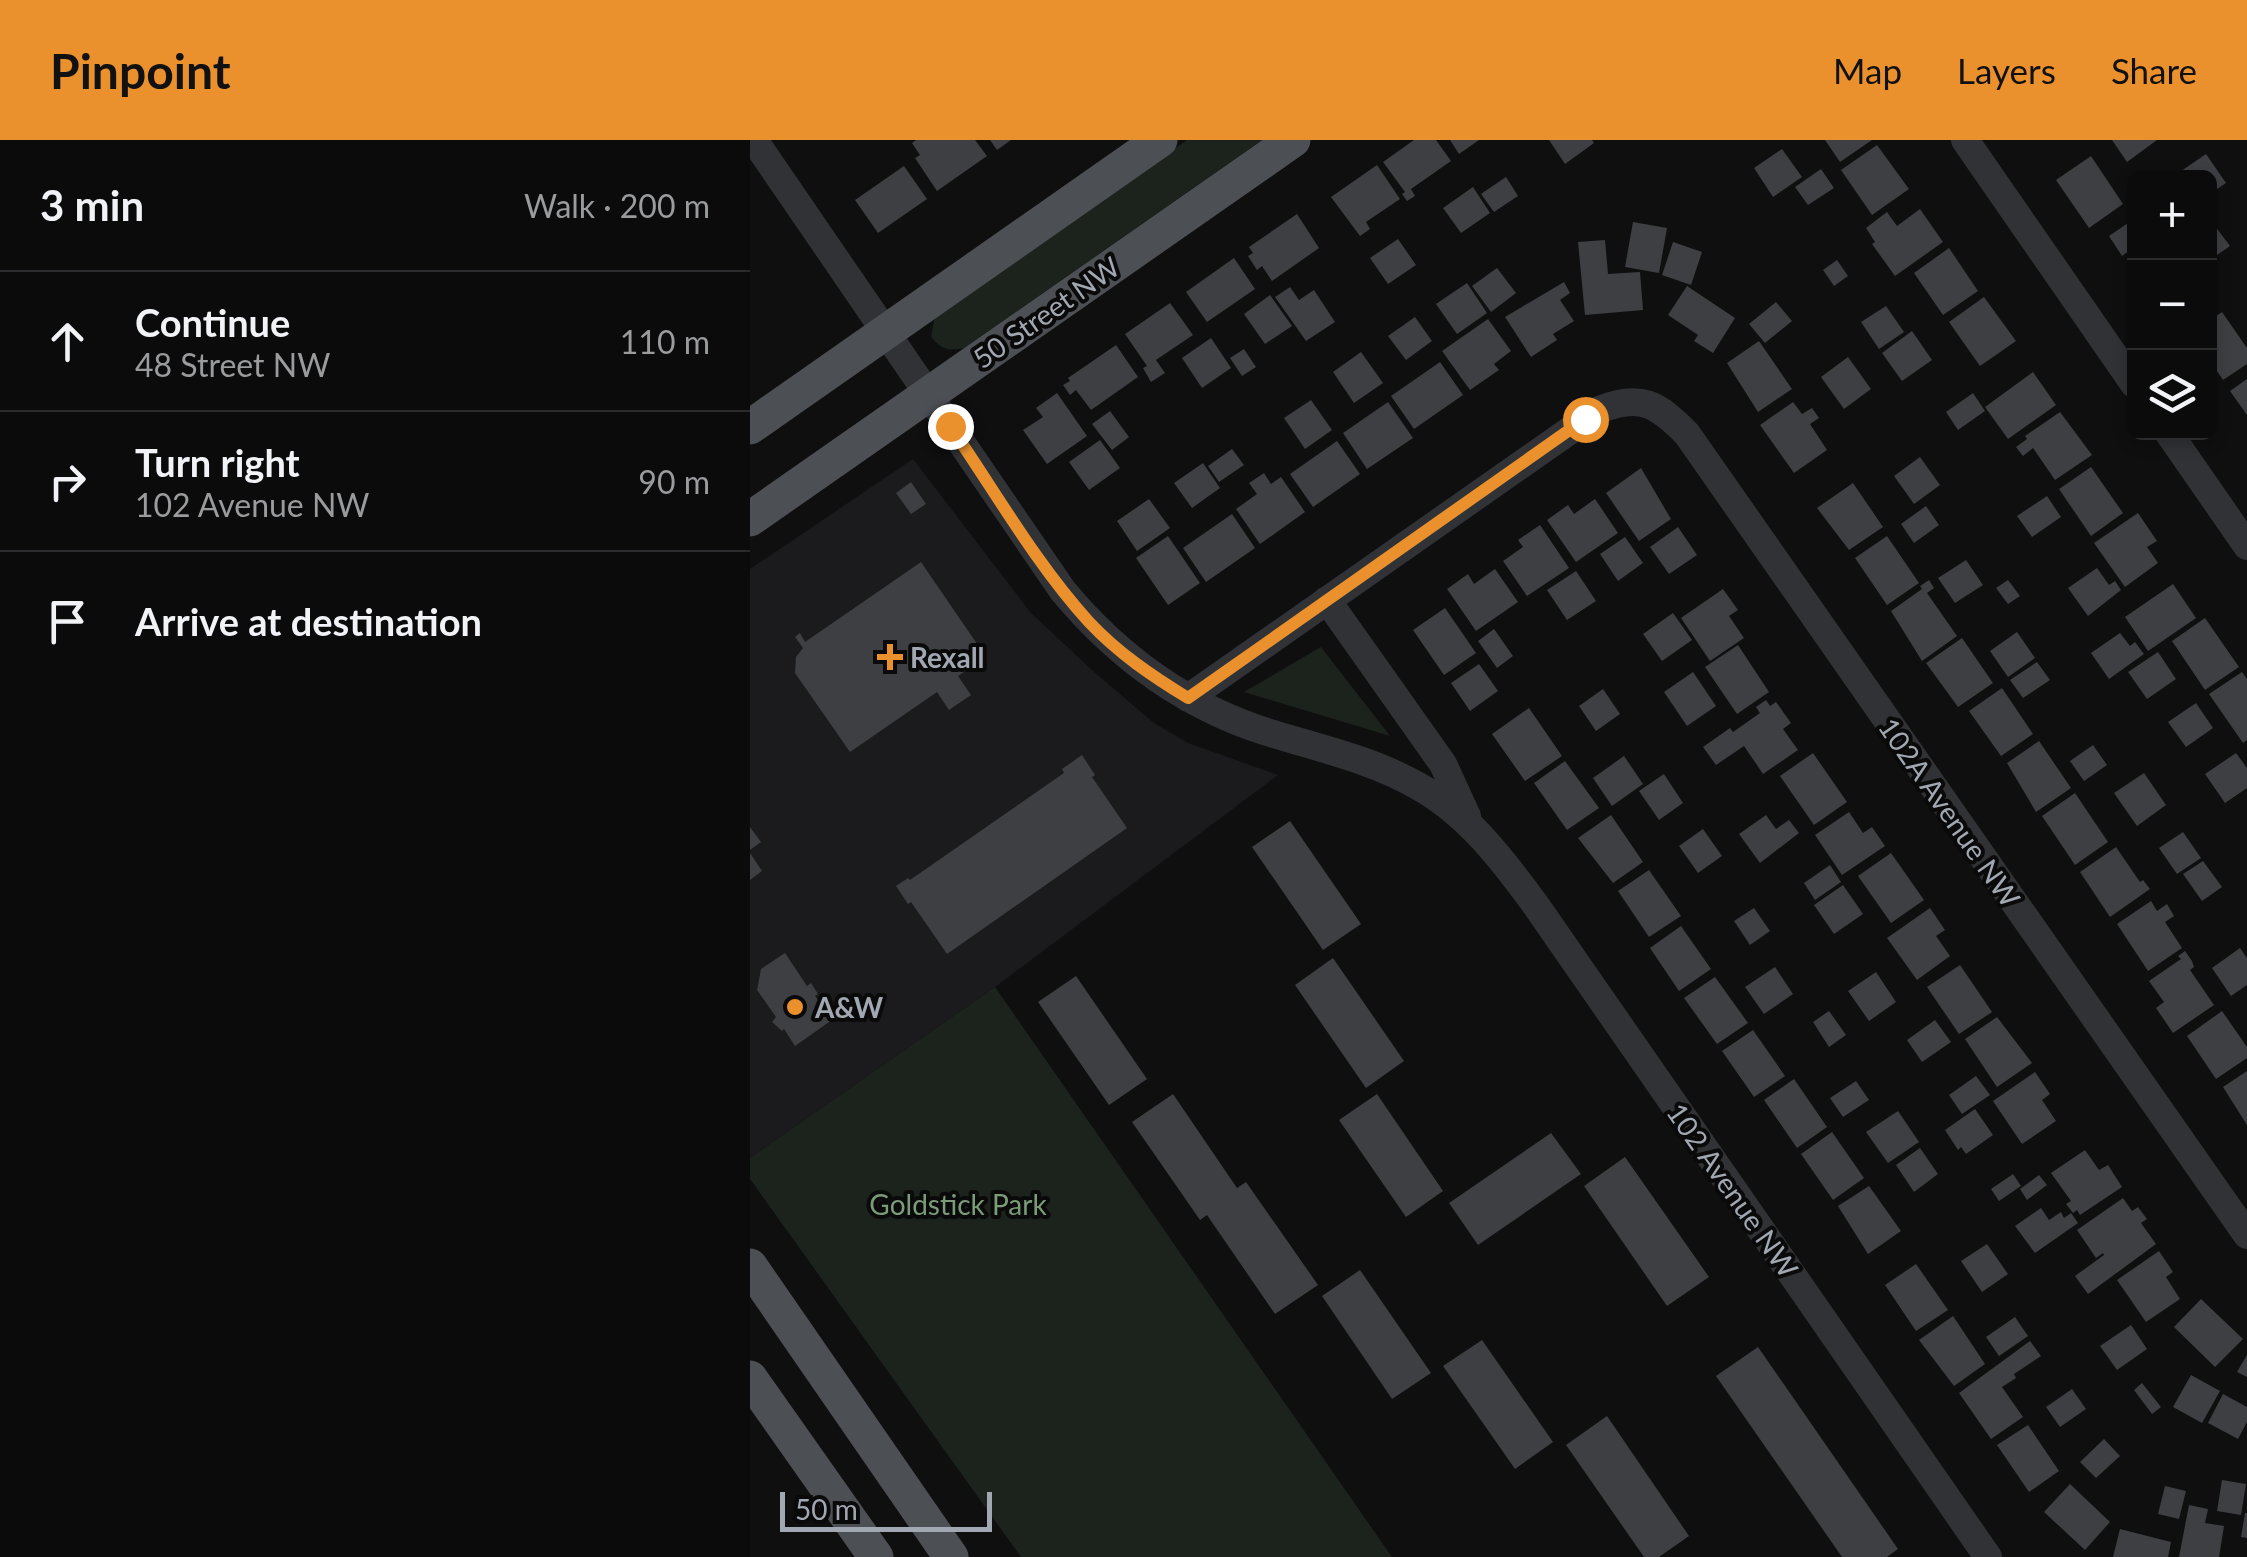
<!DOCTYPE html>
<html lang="en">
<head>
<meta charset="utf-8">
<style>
	:root { --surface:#0b0b0c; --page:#19191a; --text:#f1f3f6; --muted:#9a9b9d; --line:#2b2b2d; --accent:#ea912d }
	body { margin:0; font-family:Lato,sans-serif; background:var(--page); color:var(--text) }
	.controls { position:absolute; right:30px; top:30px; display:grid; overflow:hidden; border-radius:15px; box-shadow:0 5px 15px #0003 }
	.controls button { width:90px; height:90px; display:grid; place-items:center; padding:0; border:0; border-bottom:2px solid var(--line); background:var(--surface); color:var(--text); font:50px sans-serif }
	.scale { position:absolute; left:30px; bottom:25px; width:212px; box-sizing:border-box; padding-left:10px; border:5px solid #a1a8b1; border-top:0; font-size:28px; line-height:35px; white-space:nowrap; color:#a1a8b1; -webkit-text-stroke:8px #0a0a0b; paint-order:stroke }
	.stop { position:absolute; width:30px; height:30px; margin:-22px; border:8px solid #ea912d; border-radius:50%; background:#fff }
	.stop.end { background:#ea912d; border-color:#fff; box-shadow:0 2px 10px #0008 }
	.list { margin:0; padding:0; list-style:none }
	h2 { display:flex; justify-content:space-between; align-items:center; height:130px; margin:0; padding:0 40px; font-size:42px }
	h2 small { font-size:32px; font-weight:400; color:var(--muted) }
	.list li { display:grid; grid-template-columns:65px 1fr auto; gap:30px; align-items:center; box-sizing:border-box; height:140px; padding:0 40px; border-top:2px solid var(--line) }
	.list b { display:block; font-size:38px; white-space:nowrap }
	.list p { margin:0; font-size:32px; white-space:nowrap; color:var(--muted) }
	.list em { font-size:32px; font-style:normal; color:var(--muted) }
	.icon { flex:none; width:55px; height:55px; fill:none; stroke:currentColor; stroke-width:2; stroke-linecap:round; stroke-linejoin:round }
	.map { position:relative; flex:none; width:1497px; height:1417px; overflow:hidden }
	header { display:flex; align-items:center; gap:60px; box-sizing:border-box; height:140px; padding:0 50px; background:var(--accent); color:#111 }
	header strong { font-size:48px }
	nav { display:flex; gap:55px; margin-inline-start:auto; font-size:35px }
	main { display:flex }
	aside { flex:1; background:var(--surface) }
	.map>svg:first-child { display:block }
	.built { fill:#1b1b1d }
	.green { fill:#1c231c }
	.building { fill:#3e3f43 }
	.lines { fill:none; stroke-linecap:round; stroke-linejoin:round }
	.minor { stroke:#303235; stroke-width:28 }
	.major { stroke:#4c4f54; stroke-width:35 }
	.route { stroke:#ea912d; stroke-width:12 }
	.poi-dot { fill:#ea912d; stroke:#0a0a0b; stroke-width:4 }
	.labels { text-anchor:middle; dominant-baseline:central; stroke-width:8; stroke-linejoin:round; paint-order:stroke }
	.street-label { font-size:28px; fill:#a1a8b1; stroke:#0a0a0b }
	.poi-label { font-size:28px; font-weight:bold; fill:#a1a8b1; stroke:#0a0a0b; text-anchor:start }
	.park-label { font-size:28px; fill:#7b9c78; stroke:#0a0a0b }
</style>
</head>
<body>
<header>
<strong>Pinpoint</strong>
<nav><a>Map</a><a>Layers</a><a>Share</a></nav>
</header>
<main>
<aside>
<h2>3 min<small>Walk · 200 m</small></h2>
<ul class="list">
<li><svg class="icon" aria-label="ahead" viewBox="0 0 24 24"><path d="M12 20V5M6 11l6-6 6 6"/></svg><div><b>Continue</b><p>48 Street NW</p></div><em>110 m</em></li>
<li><svg class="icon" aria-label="right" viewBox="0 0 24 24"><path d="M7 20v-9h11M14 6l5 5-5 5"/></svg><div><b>Turn right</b><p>102 Avenue NW</p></div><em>90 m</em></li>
<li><svg class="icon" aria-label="arrive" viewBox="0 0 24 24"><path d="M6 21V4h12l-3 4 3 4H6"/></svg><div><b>Arrive at destination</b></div></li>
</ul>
</aside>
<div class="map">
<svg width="1497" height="1417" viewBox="0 0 1497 1417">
	<rect width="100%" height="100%" fill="#0f0f10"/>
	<path class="built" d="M163 319 281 473 343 531 404 583 438 603 528 635 245 847 0 1018V429Z"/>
	<path class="green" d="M437 0H512L214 208C199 211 192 210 181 197L185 176Z
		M571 507 640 596 494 552Z
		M245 847 642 1417H271L0 1039V1018Z"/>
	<path class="building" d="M166 0H225L237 16 187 51 165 18 170 15 162 3Z
		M240 0H261L247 10Z
		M664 0H686L701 21 661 49 665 56 657 61 652 54 655 52 633 22Z
		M700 0H729L709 14Z
		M799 0H842L844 3 815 24Z
		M1075 0H1122L1090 22Z
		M1362 0H1407L1377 22Z
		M1127 5 1159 49 1122 75 1091 30Z
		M1032 9 1052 37 1023 57 1004 28Z
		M1456 14 1476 43 1460 54V38H1421Z
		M1341 16 1373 64 1339 88 1306 40Z
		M627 25 650 59 616 82 620 89 610 96 581 57Z
		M154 26 177 59 128 93 105 60Z
		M1071 29 1084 48 1058 65 1045 47Z
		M756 37 768 56 744 72 731 54Z
		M723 47 740 73 711 93 693 68Z
		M1170 69 1193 102 1145 136 1122 104 1125 102 1116 88 1137 72 1147 86Z
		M547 74 569 108 522 141 512 126 507 130 498 116 503 113 499 107Z
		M1384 79V107L1372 116 1359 96Z
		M883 82 917 88 909 133 875 127Z
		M1465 86 1480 106 1460 120V90Z
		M648 99 666 125 638 144 620 118Z
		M855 100 858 134 890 132 893 170 835 175 828 102Z
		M923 102 952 112 941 145 912 135Z
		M1199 108 1228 151 1193 175 1164 133Z
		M484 118 505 149 457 182 436 152Z
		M1087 120 1098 136 1084 146 1073 130Z
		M747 128 766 153 741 172 722 146Z
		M814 142 820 153 810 160 824 181 803 194 807 200 781 217 755 177Z
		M717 143 737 173 707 194 686 164Z
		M937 146 985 178 963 213 944 201 948 195 918 175Z
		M540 147 549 160 564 150 585 182 556 201 525 157Z
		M520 155 542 186 515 204 494 174Z
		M1234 157 1266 201 1230 226 1199 182Z
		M1026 162 1042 181 1015 203 999 184Z
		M420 163 443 195 406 220 415 233 401 242 393 228 397 226 375 194Z
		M1136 166 1154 192 1129 209 1111 182Z
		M1472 172 1497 208V224L1473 240 1460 221V180Z
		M665 177 682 201 656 220 638 196Z
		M738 179 761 211 744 224 749 230 720 250 692 211Z
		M1162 191 1182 220 1152 241 1132 213Z
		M461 198 481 228 452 248 432 218Z
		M1009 201 1042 249 1008 272 977 223Z
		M366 205 388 237 341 270 326 250 320 255 313 245 320 241 318 238Z
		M494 209 506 227 492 236 480 218Z
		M611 212 633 243 604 263 583 232Z
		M1098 217 1121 249 1094 269 1071 237Z
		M690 222 713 255 664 289 641 256Z
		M1283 232 1306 265 1258 299 1235 267Z
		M1497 239V275L1480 251Z
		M307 253 337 296 297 324 273 290 293 277 286 268Z
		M1223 253 1235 271 1208 290 1196 272Z
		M561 260 582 290 555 309 534 278Z
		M638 262 663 298 617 329 593 293Z
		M1043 262 1052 274 1062 268 1069 278 1060 284 1077 310 1044 333 1010 285Z
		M360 271 379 297 362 310 342 284Z
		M1310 272 1342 315 1305 340 1283 308 1273 316 1266 307 1277 299 1275 296Z
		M350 300 370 328 339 350 319 322Z
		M587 301 610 334 563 367 540 334Z
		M482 309 494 325 469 342 458 326Z
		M1170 317 1190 345 1164 364 1144 336Z
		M453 323 470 348 442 368 424 343Z
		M1341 327 1373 373 1341 396 1309 349Z
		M891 328 921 379 889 401 856 353Z
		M514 333 521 344 531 337 555 372 510 404 486 369 507 354 499 343Z
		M161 342 176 364 161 374 146 353Z
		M1103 343 1133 387 1099 410 1067 368Z
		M1297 356 1311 377 1282 397 1267 376Z
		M399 359 420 388 387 411 367 381Z
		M845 359 868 393 826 422 797 380 818 365 824 374Z
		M1176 366 1189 385 1164 403 1151 384Z
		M1388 373 1407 401 1397 407 1408 423 1375 447 1344 403Z
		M482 374 505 408 456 442 433 408Z
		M790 385 819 428 777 456 753 421 773 407 768 400Z
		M928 387 947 415 919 434 900 407Z
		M418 396 450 443 418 465 386 418Z
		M1137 396 1169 443 1137 465 1105 418Z
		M875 397 893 423 868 441 850 414Z
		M1216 420 1233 445 1205 463 1188 438Z
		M171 422 236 517 208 536 221 555 199 570 187 552 100 612 45 533 46 517 53 508 45 497 50 493 55 502Z
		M1347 428 1359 445 1365 441 1371 450 1338 476 1318 448Z
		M745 429 768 462 726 491 697 449 718 434 724 444Z
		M826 431 846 461 817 480 797 450Z
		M1179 440 1184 448 1177 453 1207 496 1172 521 1141 471 1172 449 1170 446Z
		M1258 440 1270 456 1258 464 1246 448Z
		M1423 444 1446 478 1398 511 1375 477Z
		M973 449 988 470 979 476 994 498 960 521 931 478Z
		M695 468 726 513 694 535 663 490Z
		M923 473 942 500 912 521 893 494Z
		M1455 478 1489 527 1455 550 1422 501Z
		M744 489 763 516 747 528 728 501Z
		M1267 492 1285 518 1258 537 1240 511Z
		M1370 493 1380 506 1385 502 1394 514 1359 539 1341 513Z
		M1212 498 1243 543 1208 567 1176 523Z
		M988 505 1019 552 987 574 955 527Z
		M1408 512 1426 539 1397 559 1378 532Z
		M1287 522 1300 540 1273 558 1260 540Z
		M729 524 748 551 720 571 701 543Z
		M943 532 966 566 937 586 914 552Z
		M1492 532 1497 539V600L1493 603 1459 554Z
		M1252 548 1283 594 1251 616 1219 571Z
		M853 549 870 574 846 591 829 566Z
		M1016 560 1020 566 1026 562 1041 583 1033 589 1048 610 1013 634 994 606 966 625 953 607 980 588 983 592 1010 573 1006 567Z
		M1446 563 1463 588 1436 607 1418 582Z
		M779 568 812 616 775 641 742 594Z
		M1289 601 1321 648 1286 672 1257 623Z
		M1343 605 1357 625 1334 641 1320 621Z
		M1063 613 1097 662 1064 685 1030 636Z
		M1486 613 1497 628V648L1475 663 1455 634Z
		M332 615 345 635 342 637 377 688 197 814 161 762 158 764 146 746 158 738 160 740 314 633 312 629Z
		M874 616 893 644 862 666 843 638Z
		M815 621 849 668 817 690 784 643Z
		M1394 633 1416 665 1387 686 1364 653Z
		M914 634 933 663 909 680 889 651Z
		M1325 653 1358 702 1325 725 1292 676Z
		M1099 672 1113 693 1122 687 1135 706 1092 735 1065 695Z
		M861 675 893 722 863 743 828 698Z
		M1016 675 1026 689 1039 680 1049 693 1010 723 989 694Z
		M540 681 611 784 573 810 502 707Z
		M0 687 11 702 0 710Z
		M953 689 972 716 948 733 929 706Z
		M1433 692 1451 718 1427 734 1409 708Z
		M1366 707 1390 742 1393 740 1400 749 1360 777 1330 732Z
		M0 713 12 731 0 740Z
		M1141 713 1174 760 1141 783 1108 736Z
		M1453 721 1472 747 1452 761 1433 734Z
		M1080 725 1091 742 1065 760 1054 743Z
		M899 730 931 776 899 797 868 751Z
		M1093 745 1113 774 1084 794 1064 765Z
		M1401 761 1407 771 1417 764 1424 776 1415 782 1432 808 1398 831 1367 784Z
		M1004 768 1020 791 1000 805 984 781Z
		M1180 768 1195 790 1186 796 1200 816 1167 840 1137 798Z
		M931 786 961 829 929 851 900 808Z
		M1490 808 1497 818V845L1481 856 1462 828Z
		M1435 811 1442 821 1444 827 1440 830 1464 865 1423 893 1406 868 1414 862 1399 841 1431 819 1428 816Z
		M35 813 57 846 61 843 68 854 65 856 82 880 45 906 34 889 32 891 22 882 26 877 7 850 11 829Z
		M583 818 654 921 616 948 545 845Z
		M1210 825 1242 872 1209 894 1177 847Z
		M1025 827 1043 854 1014 874 995 847Z
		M1126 832 1146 862 1119 881 1098 851Z
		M326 836 397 939 359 965 288 862Z
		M965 837 998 883 967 904 934 858Z
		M1079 871 1096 895 1079 907 1063 882Z
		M1472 871 1497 907V918L1466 939 1437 896Z
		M1247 877 1282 923 1247 947 1215 899Z
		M1185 880 1201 902 1172 922 1157 900Z
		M1003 890 1035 936 1004 957 972 911Z
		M1497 931V985L1473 947Z
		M1285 932 1300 954 1292 960 1306 981 1272 1004 1243 961Z
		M1226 936 1240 955 1212 974 1199 955Z
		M1044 939 1077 987 1047 1008 1014 960Z
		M1106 941 1119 960 1093 977 1080 958Z
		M423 954 487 1048 496 1042 568 1145 525 1174 457 1075 450 1080 382 982Z
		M627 954 693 1051 656 1077 589 980Z
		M1225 969 1243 995 1216 1014 1211 1007 1208 1010 1195 990Z
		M1148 971 1169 1002 1138 1023 1116 992Z
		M1082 992 1114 1038 1083 1060 1051 1014Z
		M801 993 831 1034 728 1105 699 1063Z
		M1170 1008 1188 1034 1164 1052 1146 1025Z
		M1335 1010 1349 1030 1358 1025 1372 1047 1330 1075 1327 1070 1323 1073 1316 1064 1321 1061 1301 1033Z
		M875 1017 959 1137 917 1166 834 1046Z
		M1263 1034 1271 1046 1249 1061 1241 1049Z
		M1289 1035 1297 1045 1277 1060 1270 1049Z
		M1119 1046 1151 1091 1118 1114 1088 1066Z
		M1373 1058 1382 1071 1388 1067 1397 1079 1391 1083 1406 1104 1338 1154 1325 1136 1354 1115 1353 1113 1346 1118 1327 1090Z
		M1291 1068 1299 1080 1311 1072 1314 1078 1321 1073 1328 1083 1285 1113 1265 1086Z
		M1237 1104 1258 1134 1232 1152 1211 1121Z
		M1409 1111 1423 1132 1416 1137 1430 1159 1396 1182 1367 1140Z
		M1166 1124 1198 1170 1166 1191 1135 1145Z
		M610 1130 681 1233 642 1259 572 1156Z
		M1451 1159 1493 1199 1465 1227 1424 1187Z
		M1203 1176 1235 1224 1204 1246 1169 1200Z
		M1265 1177 1278 1196 1249 1216 1236 1197Z
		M1381 1185 1397 1209 1367 1230 1350 1206Z
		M732 1200 803 1302 765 1329 693 1226Z
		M1280 1201 1291 1216 1264 1234 1266 1238 1252 1247 1273 1277 1241 1299 1209 1253Z
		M1008 1207 1148 1409 1137 1417H1092L966 1236Z
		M1497 1215V1237L1487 1232Z
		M1441 1235 1470 1251 1452 1283 1423 1267Z
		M1392 1243 1411 1267 1402 1274 1384 1250Z
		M1322 1249 1336 1269 1310 1287 1296 1267Z
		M1473 1254 1497 1267V1282L1488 1299 1458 1283Z
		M857 1276 939 1396 909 1417H894L816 1305Z
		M1278 1285 1309 1331 1279 1352 1247 1305Z
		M1354 1299 1370 1316 1346 1338 1330 1322Z
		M1472 1340 1496 1344 1491 1375 1467 1371Z
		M1320 1344 1360 1382 1335 1410 1294 1372Z
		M1415 1346 1436 1351 1429 1379 1408 1374Z
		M1439 1365 1458 1369 1455 1383 1474 1386 1469 1417H1429Z
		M1495 1373H1497V1398L1491 1397Z
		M1370 1389 1421 1402 1418 1417H1363Z"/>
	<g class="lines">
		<path class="minor" d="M4 0 313 451C368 517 435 566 517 592 568 608 621 619 668 646 717 673 752 719 785 764L1238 1417
			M1215 0 1384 244
			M1418 292 1497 406
			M577 460 693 624 717 676
			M438 558 849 270C890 253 908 264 937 294L1497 1095"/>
		<path class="major" d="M0 287 410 0
			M0 379 543 0
			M0 1126 201 1417
			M0 1238 126 1417"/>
	</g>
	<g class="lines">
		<path class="route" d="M200 286C245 351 286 424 339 482 368 513 402 536 438 558L835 279"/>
	</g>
	<g class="poi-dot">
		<path d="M135 502h10v10h10v10h-10v10h-10v-10h-10v-10h10z"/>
		<circle cx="45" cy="867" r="10"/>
	</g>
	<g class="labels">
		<g class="street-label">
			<text transform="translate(296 172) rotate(-35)">50 Street NW</text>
			<text transform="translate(1200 672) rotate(55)">102A Avenue NW</text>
			<text transform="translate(983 1050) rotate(55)">102 Avenue NW</text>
		</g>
		<g class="poi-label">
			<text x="160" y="517">Rexall</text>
			<text x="65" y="867">A&amp;W</text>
		</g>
		<g class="park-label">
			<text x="208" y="1064">Goldstick Park</text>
		</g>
	</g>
</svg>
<div class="controls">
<button>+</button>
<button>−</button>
<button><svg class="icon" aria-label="layers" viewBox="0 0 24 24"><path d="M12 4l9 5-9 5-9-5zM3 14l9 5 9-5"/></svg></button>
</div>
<div class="scale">50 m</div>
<div class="stop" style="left:835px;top:279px"></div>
<div class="stop end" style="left:200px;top:286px"></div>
</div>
</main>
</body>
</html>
